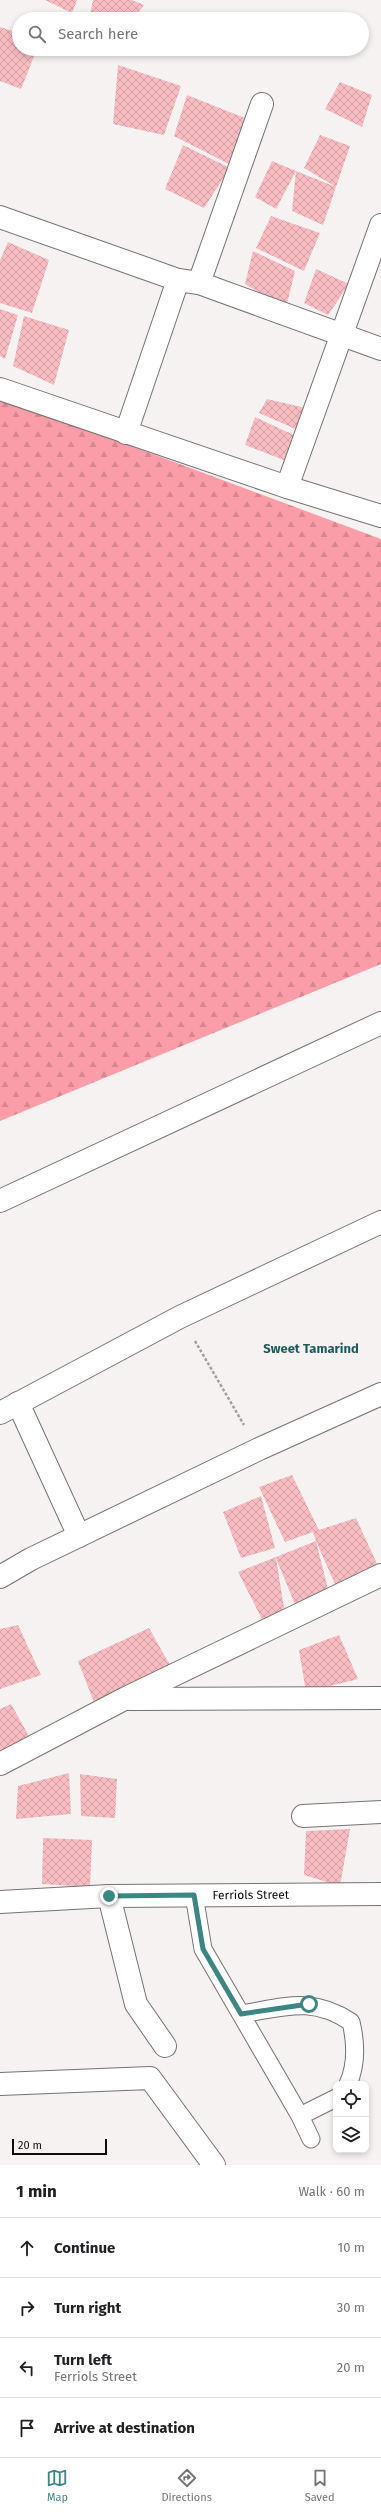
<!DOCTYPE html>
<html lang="en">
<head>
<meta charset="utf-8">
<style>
	:root { --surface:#fff; --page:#f2f2f2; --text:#202124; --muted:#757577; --line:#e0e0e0; --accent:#3e8683 }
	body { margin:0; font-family:"Fira Sans",sans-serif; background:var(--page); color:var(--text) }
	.controls { position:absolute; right:12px; bottom:12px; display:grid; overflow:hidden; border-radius:8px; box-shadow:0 2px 6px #0003 }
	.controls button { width:36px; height:36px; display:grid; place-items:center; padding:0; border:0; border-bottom:1px solid var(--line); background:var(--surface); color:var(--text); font:20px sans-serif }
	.scale { position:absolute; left:12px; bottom:10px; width:95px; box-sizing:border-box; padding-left:4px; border:2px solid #0e0d0d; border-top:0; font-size:11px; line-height:14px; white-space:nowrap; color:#0e0d0d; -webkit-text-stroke:3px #f7f2f2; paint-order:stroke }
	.stop { position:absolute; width:12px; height:12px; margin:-9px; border:3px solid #3e8683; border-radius:50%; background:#fff }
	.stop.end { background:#3e8683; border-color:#fff; box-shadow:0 1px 4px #0008 }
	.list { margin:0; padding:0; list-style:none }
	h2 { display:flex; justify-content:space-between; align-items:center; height:52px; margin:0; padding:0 16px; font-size:17px }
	h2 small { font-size:13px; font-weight:400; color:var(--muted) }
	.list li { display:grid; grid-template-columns:26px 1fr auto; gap:12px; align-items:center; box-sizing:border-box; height:60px; padding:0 16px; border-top:1px solid var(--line) }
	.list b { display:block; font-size:15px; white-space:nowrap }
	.list p { margin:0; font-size:13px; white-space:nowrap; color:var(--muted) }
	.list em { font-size:13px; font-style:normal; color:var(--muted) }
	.icon { flex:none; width:22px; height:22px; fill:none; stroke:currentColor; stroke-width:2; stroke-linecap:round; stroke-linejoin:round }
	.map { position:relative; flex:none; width:381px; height:2165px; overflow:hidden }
	.search { position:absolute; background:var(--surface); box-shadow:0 2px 6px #0003; left:12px; right:12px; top:12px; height:44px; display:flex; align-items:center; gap:10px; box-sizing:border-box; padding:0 14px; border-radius:22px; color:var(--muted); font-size:15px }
	.sheet { height:292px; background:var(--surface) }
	nav { display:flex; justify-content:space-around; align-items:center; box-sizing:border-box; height:56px; border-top:1px solid var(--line); background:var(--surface); font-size:11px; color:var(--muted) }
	nav a { display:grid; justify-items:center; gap:2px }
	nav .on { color:var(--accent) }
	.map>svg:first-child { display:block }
	.forest { fill:url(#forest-firs) }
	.building { fill:url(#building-cross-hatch) }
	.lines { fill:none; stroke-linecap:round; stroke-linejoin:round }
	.service-casing { stroke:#767272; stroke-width:19 }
	.minor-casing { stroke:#767272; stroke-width:24 }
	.path { stroke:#a39f9f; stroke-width:2.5; stroke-dasharray:3 2; stroke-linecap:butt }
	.service { stroke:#fff; stroke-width:17 }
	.minor { stroke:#fff; stroke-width:22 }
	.route { stroke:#3e8683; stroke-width:5 }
	.labels { text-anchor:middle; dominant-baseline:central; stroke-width:3; stroke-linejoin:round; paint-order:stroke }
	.street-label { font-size:12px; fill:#0e0d0d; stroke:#f7f2f2 }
	.neighbourhood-label { font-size:13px; font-weight:bold; fill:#1f5a58; stroke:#f7f2f2 }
</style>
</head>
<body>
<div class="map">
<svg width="381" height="2165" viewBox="0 0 381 2165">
	<defs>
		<pattern id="forest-firs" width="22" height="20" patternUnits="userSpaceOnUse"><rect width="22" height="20" fill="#fb9da9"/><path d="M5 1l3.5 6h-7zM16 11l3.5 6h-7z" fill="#d68690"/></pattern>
		<pattern id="building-cross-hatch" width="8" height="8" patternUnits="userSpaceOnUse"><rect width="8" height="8" fill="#f6bcc1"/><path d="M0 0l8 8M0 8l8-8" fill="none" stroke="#d2a0a5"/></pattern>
	</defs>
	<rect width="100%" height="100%" fill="#f7f2f2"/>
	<path class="forest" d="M0 397 381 539V964L0 1121Z"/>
	<path class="building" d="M45 0H77L72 13Z
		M93 0H132L144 5 134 19H89Z
		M0 27 19 33V49H37L21 89 0 81Z
		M118 65 181 86 164 135 113 124Z
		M340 82 372 95 362 127 325 109Z
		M187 95 250 120 233 166 174 136Z
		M320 135 350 146 323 225 292 211 296 171 336 187 304 168Z
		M183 145 230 168 204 208 165 189Z
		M272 161 296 171 276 209 255 197Z
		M271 216 320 233 304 271 256 248Z
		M8 242 49 260 32 313 0 303V260Z
		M253 251 295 271 286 308 245 284Z
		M316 269 349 284 328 315 304 303Z
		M0 309 18 315 5 359 0 356Z
		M24 316 69 330 54 385 13 366Z
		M267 399 306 408 300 431 259 413Z
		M255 417 298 437 289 462 245 445Z
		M292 1475 319 1530 356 1518 378 1566 338 1591 316 1541 328 1589 296 1607 276 1558 284 1608 264 1623 238 1572 316 1541 313 1532 285 1542 259 1487Z
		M261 1496 275 1548 241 1558 223 1512Z
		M18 1625 41 1675 0 1689V1629Z
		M149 1628 171 1667 97 1710 78 1661Z
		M339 1635 358 1679 306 1692 299 1650Z
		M11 1704 30 1738 0 1753V1709Z
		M69 1773 71 1814 16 1819 18 1786Z
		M80 1774 117 1779 115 1818 81 1816Z
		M350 1829 340 1886 304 1875 306 1831Z
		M43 1838 92 1840 90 1887 42 1884Z"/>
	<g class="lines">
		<defs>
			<path id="service" d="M194 1895 203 1949 300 2116 311 2139
				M241 2014C285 2007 312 1996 351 2022 356 2043 357 2064 348 2084
				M300 2116 336 2098"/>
			<g id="minor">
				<path d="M0 217 178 280 199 283 381 349"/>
				<path d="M199 283 262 104"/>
				<path d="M0 389 287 487 381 516"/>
				<path d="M126 433 178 280"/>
				<path d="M287 487 381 225"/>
				<path d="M0 1201 381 1023"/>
				<path d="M18 1403 79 1536"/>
				<path d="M0 1413 180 1317 381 1222"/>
				<path d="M0 1577 31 1559 259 1449 381 1394"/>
				<path d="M130 1699 381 1698"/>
				<path d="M0 1764 124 1699 381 1575"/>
				<path d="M303 1816 381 1812"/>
				<path d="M109 1896 136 2004 165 2046"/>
				<path id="s1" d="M0 1902 109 1896 381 1894"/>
				<path d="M0 2084 150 2078 214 2165"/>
			</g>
		</defs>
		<use href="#service" class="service-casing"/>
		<use href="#minor" class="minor-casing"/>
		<path class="path" d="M195 1341 244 1425"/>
		<use href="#service" class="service"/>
		<use href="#minor" class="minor"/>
	</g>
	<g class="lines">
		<path class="route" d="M109 1896 194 1895 203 1949 241 2014 309 2004"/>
	</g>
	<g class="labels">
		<g class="street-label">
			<text stroke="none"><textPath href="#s1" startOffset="251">Ferriols Street</textPath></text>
		</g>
		<g class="neighbourhood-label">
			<text x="311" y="1348">Sweet Tamarind</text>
		</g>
	</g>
</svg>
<div class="controls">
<button><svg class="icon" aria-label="locate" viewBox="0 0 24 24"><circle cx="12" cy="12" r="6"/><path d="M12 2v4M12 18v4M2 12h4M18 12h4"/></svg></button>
<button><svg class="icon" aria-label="layers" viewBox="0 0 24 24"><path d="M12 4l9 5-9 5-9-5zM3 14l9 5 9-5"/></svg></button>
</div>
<div class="scale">20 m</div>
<div class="stop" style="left:309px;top:2004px"></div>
<div class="stop end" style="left:109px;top:1896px"></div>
<div class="search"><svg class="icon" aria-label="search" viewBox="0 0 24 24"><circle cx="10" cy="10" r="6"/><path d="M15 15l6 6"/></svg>Search here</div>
</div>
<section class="sheet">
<h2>1 min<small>Walk · 60 m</small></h2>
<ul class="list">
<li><svg class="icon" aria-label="ahead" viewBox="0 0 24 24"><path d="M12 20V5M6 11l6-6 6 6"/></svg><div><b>Continue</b></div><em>10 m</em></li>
<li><svg class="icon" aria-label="right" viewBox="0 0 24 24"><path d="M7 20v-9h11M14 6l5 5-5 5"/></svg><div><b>Turn right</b></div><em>30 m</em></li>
<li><svg class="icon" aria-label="left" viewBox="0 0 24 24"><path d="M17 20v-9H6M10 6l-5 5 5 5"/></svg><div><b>Turn left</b><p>Ferriols Street</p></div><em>20 m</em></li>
<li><svg class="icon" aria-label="arrive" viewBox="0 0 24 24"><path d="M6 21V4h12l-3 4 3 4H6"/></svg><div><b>Arrive at destination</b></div></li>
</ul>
</section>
<nav>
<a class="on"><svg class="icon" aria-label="map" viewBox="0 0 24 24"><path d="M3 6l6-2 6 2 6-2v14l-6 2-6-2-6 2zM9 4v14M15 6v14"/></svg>Map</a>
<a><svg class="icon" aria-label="directions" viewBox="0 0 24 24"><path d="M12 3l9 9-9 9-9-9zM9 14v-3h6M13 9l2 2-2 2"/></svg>Directions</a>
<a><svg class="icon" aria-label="saved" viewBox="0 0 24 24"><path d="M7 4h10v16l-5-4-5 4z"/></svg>Saved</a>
</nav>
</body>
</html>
